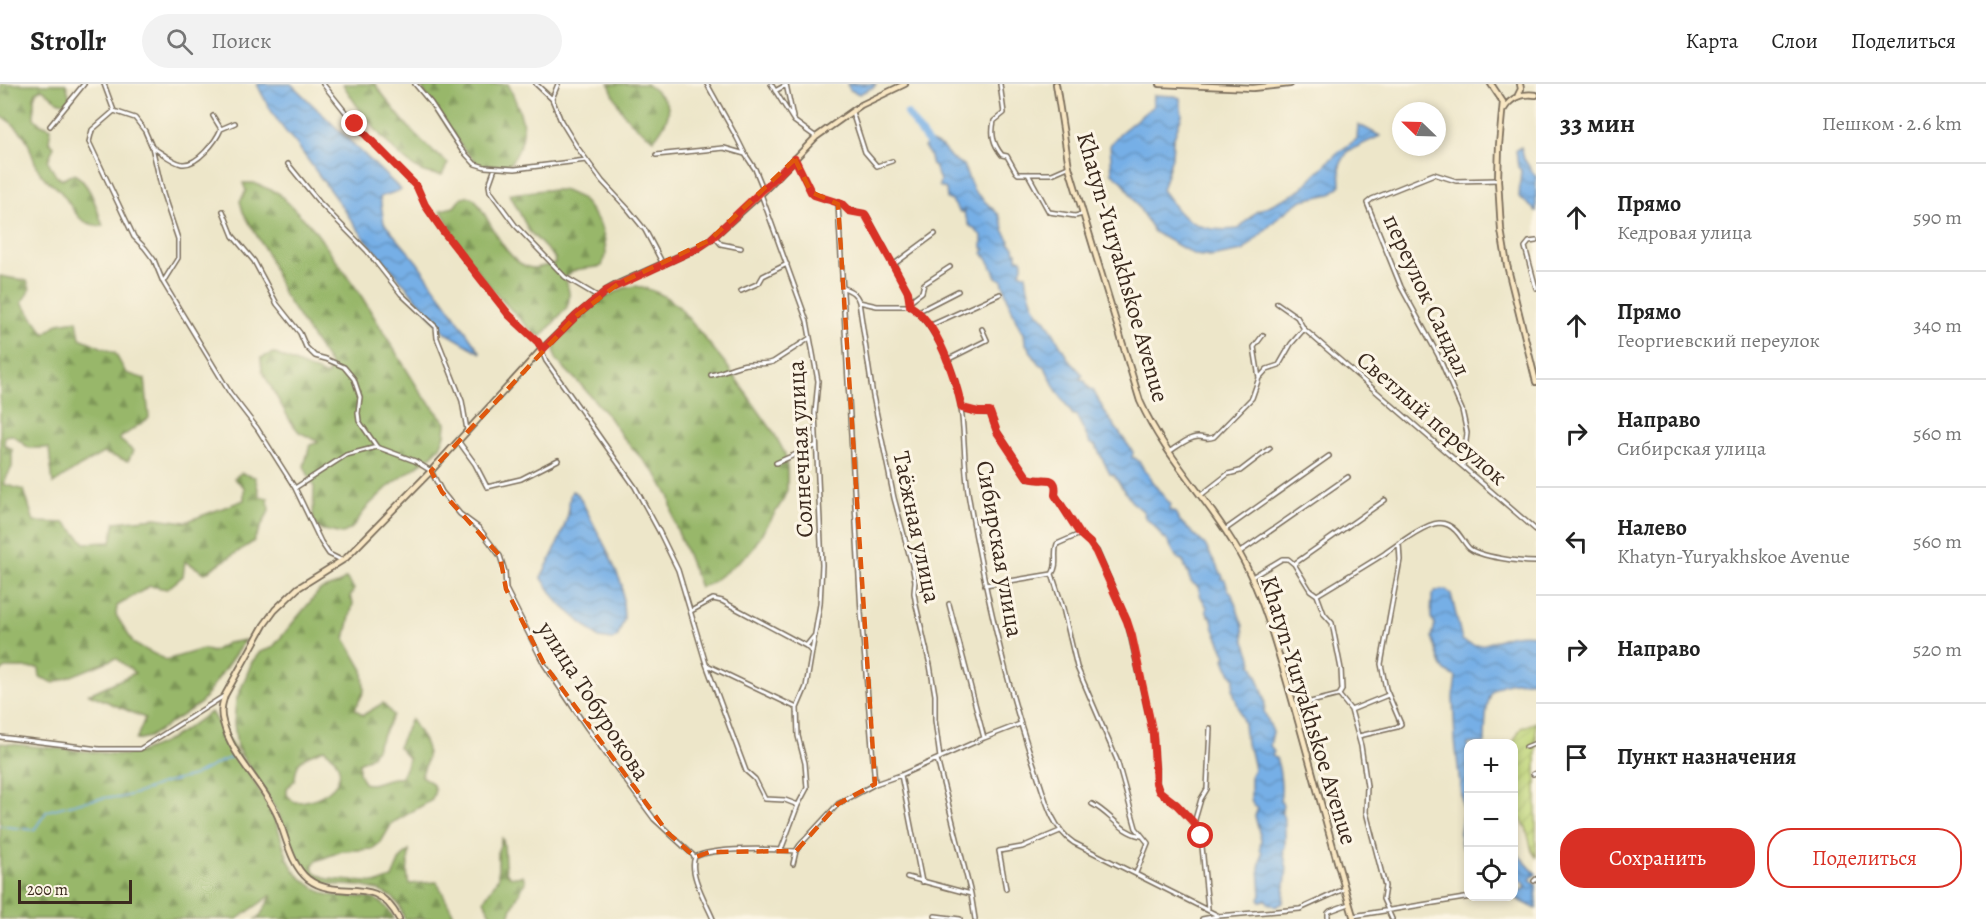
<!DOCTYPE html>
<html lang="ru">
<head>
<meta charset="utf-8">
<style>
	:root { --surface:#fff; --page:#f2f2f2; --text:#222; --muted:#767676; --line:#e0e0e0; --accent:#d93025 }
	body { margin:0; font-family:Alegreya,serif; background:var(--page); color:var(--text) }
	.controls { position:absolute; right:18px; bottom:18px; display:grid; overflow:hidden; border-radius:12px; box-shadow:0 3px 9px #0003 }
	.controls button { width:54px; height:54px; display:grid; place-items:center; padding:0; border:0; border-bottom:2px solid var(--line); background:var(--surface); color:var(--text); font:30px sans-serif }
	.compass { position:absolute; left:1392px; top:18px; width:54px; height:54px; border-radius:50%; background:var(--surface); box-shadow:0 3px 9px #0003; rotate:293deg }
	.scale { position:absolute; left:18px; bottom:15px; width:114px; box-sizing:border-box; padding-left:6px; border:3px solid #3b2a1e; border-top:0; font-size:16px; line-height:21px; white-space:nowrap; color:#3b2a1e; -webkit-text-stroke:4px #fcf5e5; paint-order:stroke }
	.stop { position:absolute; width:18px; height:18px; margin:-14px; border:4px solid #d93025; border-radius:50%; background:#fff }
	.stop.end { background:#d93025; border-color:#fff; box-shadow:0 2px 6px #0008 }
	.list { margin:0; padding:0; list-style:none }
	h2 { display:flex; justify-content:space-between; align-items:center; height:78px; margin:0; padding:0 24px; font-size:26px }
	h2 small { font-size:20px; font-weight:400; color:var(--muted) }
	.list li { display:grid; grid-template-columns:39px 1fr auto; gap:18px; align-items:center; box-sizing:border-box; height:108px; padding:0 24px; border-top:2px solid var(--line) }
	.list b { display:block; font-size:22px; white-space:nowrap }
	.list p { margin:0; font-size:20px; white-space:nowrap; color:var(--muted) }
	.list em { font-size:20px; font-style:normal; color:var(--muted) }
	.actions { display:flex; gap:12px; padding:18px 24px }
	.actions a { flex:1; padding:14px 0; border:2px solid var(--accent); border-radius:24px; text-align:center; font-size:21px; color:var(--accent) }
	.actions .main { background:var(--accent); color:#fff }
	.icon { flex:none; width:33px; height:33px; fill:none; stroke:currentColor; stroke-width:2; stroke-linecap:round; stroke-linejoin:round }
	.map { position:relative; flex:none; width:1536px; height:835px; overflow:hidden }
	header { display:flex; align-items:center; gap:36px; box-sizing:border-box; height:84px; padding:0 30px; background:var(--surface); border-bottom:2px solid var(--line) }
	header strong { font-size:28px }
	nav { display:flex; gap:33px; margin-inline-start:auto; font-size:21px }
	.search { width:420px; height:54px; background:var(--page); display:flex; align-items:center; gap:15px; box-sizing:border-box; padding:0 21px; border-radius:33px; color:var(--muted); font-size:22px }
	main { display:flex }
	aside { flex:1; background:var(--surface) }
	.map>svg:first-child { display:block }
	.forest { fill:url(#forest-firs); stroke:#6a7044; stroke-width:1.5; fill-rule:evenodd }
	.garden { fill:url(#garden-furrows); stroke:#7e804c; stroke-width:1.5 }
	.water { fill:url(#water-waves); stroke:#586c82; stroke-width:1.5 }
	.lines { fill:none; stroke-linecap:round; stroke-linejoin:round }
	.stream { stroke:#76afe6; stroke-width:1.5 }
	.river { stroke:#76afe6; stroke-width:7 }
	.street-casing { stroke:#796c5a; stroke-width:6 }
	.secondary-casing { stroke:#796c5a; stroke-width:8 }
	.street { stroke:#fff; stroke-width:3 }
	.secondary { stroke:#f9e7c3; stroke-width:4.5 }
	.route { stroke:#d93025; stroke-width:8 }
	.marked { fill:none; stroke:#df570d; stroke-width:4.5; stroke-dasharray:12 8; stroke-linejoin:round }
	.labels { text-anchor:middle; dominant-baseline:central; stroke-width:6; stroke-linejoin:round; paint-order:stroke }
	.street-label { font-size:24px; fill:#3b2a1e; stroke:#fcf5e5 }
</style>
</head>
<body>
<header>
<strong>Strollr</strong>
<div class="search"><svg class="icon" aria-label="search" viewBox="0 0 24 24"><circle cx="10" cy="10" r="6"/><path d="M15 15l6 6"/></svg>Поиск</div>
<nav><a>Карта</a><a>Слои</a><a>Поделиться</a></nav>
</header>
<main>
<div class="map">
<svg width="1536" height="835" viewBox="0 0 1536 835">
	<defs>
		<pattern id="forest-firs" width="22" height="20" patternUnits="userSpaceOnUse" patternTransform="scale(1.5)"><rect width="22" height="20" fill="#98b76a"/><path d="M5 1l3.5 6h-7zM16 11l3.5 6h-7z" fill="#7d9557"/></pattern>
		<pattern id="garden-furrows" width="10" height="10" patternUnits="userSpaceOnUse" patternTransform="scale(1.5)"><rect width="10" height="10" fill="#c0d67a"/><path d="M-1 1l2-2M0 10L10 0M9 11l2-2" fill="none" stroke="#a6b869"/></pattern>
		<pattern id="water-waves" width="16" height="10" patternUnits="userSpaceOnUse" patternTransform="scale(1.5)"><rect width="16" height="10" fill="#76afe6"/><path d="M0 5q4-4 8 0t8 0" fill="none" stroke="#628fba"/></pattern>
	</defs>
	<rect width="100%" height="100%" fill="#fcf5e5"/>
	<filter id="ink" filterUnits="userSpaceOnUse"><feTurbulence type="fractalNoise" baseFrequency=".0167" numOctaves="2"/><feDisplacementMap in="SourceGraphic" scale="12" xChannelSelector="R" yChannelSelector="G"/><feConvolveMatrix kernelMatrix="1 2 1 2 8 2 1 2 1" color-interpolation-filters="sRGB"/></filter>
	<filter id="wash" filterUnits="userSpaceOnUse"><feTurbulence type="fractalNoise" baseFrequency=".008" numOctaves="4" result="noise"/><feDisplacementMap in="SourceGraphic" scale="24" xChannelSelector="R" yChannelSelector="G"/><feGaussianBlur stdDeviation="1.35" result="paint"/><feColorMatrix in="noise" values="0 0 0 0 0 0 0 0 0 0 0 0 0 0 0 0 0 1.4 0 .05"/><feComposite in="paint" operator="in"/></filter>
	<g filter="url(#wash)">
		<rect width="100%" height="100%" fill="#ede6c9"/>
		<path class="forest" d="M66 0 70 14 66 19 59 18 42 5 36 8 34 14V34L39 39 51 44 49 57 54 62 48 77 56 92 62 95 74 90C92 101 96 124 103 142 74 141 75 123 59 106 53 100 43 95 39 87 34 78 32 70 29 61 25 49 11 37 0 32L1 0Z
			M343 0H375C398 31 416 56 448 79L442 91C433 90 426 90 419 86 393 71 358 26 343 0Z
			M419 0H508C522 31 533 52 509 81 500 81 488 83 480 80 464 73 431 17 419 0Z
			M609 0H646C674 19 675 29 654 55 627 38 621 30 609 0Z
			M243 99H254L278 109 313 144 360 210 421 309 446 339 445 351 440 363 431 372 387 404 368 422 352 444 342 450 319 445 313 436 314 403 304 382 310 361 319 358 299 348 291 338 262 287 261 274 273 269 327 292 331 282 284 211 267 169 243 128 240 117 246 107Z
			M544 106H563L581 114 589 124 600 140 605 157 606 170 602 182C588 186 572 181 565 195 569 205 571 213 567 223L542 252 536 251C510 226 486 200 466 171 456 157 449 140 441 126L454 123 462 113C466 112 468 112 471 113 476 115 478 119 480 123 492 141 508 181 532 184 539 184 548 181 555 179L554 173 529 147 510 110Z
			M0 192 27 197 30 205 22 219 45 250 58 239 77 236 80 254 115 269 126 289 145 295 149 334 119 355 133 367 128 377 103 369 80 382 53 400 49 364H29L12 351 5 352 4 361 12 365V383L3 400 24 406 34 438 66 439 85 459 111 458 115 438 156 434 185 438 244 416V403L234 394 241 389 255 393 260 413 268 414 269 427 253 458 205 489 185 477 183 492 167 505 150 502 117 522 116 531 134 560 166 576 203 565 212 568 227 559 245 556 201 619 149 653 136 656 145 634 89 610 135 589 116 574 54 599 40 593 39 584H6L0 588Z
			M636 202C652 205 666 211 679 223L725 279 774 349 785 370 787 383V406L782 418 751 467 727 487 709 500 700 503 674 438 670 414 657 391 624 355 608 332 581 301 556 276 554 264 560 252 569 241 600 216 624 204Z
			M346 494 354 505 350 513 353 519 345 555 363 586 364 607 355 625 363 631 383 619 393 631 372 672 359 679V689L364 699C377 703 385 692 401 694L409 675 398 663 411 635C425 660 434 663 421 692L432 699 435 706 432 716 392 739 381 758 372 765 342 767 316 777 312 782 314 788 328 795 378 799 392 794 400 775 409 767C409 779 405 789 409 800L437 798 456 835H404L400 822 392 813 378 806 360 802 325 800 312 794 301 783 278 729 237 664 234 639 236 617 252 578 260 568 272 564 320 506 338 500ZM324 665C327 668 333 671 335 675 352 702 315 719 294 718L287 711V704L295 696C296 673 305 673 324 665Z
			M211 628C232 663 256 697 274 734 283 752 284 777 299 792 307 799 316 806 326 810 350 818 379 802 394 835H256L260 832 272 811 237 835H0V659L125 671C160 666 182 647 211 628Z
			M502 754C509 765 496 803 523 791L525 798C519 811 511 820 509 835H492L484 816 498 794V767Z"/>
		<path class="garden" d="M1536 638V773L1532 767 1526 743 1514 725 1513 659 1521 644Z"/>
		<path class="water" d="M257 0H291L401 106 380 113 384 139 417 178 481 269 446 249 362 151 295 58C278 41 267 21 257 0Z
			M847 0H876L874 3 859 10 850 6Z
			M1154 11 1175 12 1180 14 1182 31 1173 56 1172 73 1162 106C1169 114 1175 125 1183 132 1198 145 1220 147 1238 145L1256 128 1298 108 1337 69 1357 55 1358 40 1380 52 1348 67 1340 81 1341 101 1331 110 1302 116 1280 132 1243 167 1210 173 1195 171 1154 148 1123 98 1112 89 1110 61 1120 49 1153 22Z
			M932 58 942 63 952 75 963 81 974 107 999 131 1004 144 1003 146 1010 157 1009 159 1014 163 1015 168H1017V175H1022L1023 178 1020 188 1026 191C1028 207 1032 228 1046 236L1069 276 1083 291 1080 295 1084 296 1089 304 1093 306 1106 330 1133 368 1132 374H1135L1141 380 1145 388 1148 389C1150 398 1164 412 1171 421L1169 427H1174L1180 437 1205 461 1223 493 1222 495 1225 496 1228 506 1231 508 1243 542 1244 555 1253 578 1251 580 1253 581C1257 593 1268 616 1264 627L1273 648 1270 661 1274 668 1272 672 1276 674C1280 684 1283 707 1280 716L1283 721 1282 727 1279 728 1282 729 1285 738V763L1283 767 1287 784 1283 819 1276 823 1268 819 1266 815 1260 818 1259 815 1261 811 1259 784 1262 769 1260 765 1261 756 1255 732 1258 724 1254 722 1251 715V691L1254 685 1250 667 1246 660 1244 640 1233 607 1234 594 1227 583 1224 575 1226 572 1214 545 1211 532H1209L1206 526 1207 523 1201 513 1198 503 1191 498 1183 477 1177 474 1167 456 1162 453 1157 445 1145 433 1143 427 1131 417 1114 391 1110 390 1096 362 1090 359 1076 331H1073L1055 304 1045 283 1039 280 1036 276 1025 258 1024 249C1017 243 1005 207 1002 196L996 193 990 179 983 169 985 165 982 164V152L969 141 964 129 965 125 963 128H960L952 117 947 115 946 105 939 102 940 96 935 85V82L932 81 929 70 924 63Z
			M1521 63 1524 75 1536 93V127L1519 113 1521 86 1518 83 1516 66Z
			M572 407 578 410 607 466 622 501 624 535 618 552 612 556 599 554 558 518 541 493C552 473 562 453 568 430 570 422 568 414 572 407Z
			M1446 506 1451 510 1462 556C1478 568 1496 555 1512 551 1520 550 1529 550 1536 551V597C1524 597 1505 597 1495 605 1485 612 1485 648 1485 659L1468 660V772L1461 761 1460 748 1463 728 1455 656 1453 614 1456 593 1445 587 1441 581 1432 553 1435 540 1431 534 1432 511 1435 507Z
			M1514 766 1536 790 1530 795 1536 801V825L1513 813 1514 810 1527 803 1522 797 1514 798Z"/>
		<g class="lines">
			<path class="stream" d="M0 742 34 746 47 727 81 718 109 713 119 714 141 708 161 700 193 692 222 677 232 673"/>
			<path class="river" d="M907 30 934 67"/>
		</g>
	</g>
	<g filter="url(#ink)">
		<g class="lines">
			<defs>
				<path id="street" d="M104 0 114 27 135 34 145 47 152 63 163 110 178 155V174L163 198
					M323 0 355 40 417 103 425 121 443 147 509 231 538 258 546 277 635 403 659 447 678 486 706 580 746 687 755 695 765 715 785 716 798 721
					M415 0 431 19 461 65 475 80 485 83 515 85 586 76
					M536 0 552 15 561 37 577 63 602 97 628 125 645 146 663 180
					M707 0 737 54 745 70
					M771 0 794 37 816 53
					M786 0 793 33
					M1000 0 1004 29 994 37C991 50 993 60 1002 71L1007 72 1016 88 1018 90H1052L1068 83
					M775 7 786 1
					M552 15 558 0
					M114 27 92 46 89 58 134 153 145 164 154 176 163 198 230 309 257 344 295 404 321 458 329 470 341 476
					M852 28 865 68 877 82 892 77
					M50 42 84 0
					M221 45 235 39
					M152 63C161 68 172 78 182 80 197 82 216 57 221 45L213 32
					M656 71 724 64 745 70 755 85 764 107
					M795 75 811 108 814 111 842 120 849 127 863 129 867 132 908 208 910 222C928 233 946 269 953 290 967 330 962 374 969 415 985 506 1005 597 1035 684 1044 709 1050 743 1074 759L1219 832 1300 825 1344 805
					M288 80 319 118 367 167 401 210 436 243 437 254 462 317 467 346
					M495 84 489 101 490 107 515 141 565 193 599 213
					M1028 90 1049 128 1075 132 1083 130
					M761 110 807 237 818 297 815 329 822 481 820 520 806 603 797 624 798 652 805 679 807 704 798 721 781 766
					M838 120 861 528 875 700
					M223 127 233 152 254 177 277 220 300 249 306 263 315 272 326 275 344 283 354 295 360 313 358 329 359 337 377 363
					M714 152 721 160 741 164
					M1536 157 1529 158 1525 163 1536 204
					M893 181 935 150
					M844 204C851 207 857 210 859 218L873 312 894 414 912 481 915 497 914 509 916 521 930 581 935 611V636L940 674
					M741 207 759 199 763 192 787 180
					M910 217 922 208 924 200 950 183
					M859 218 877 222H910
					M919 227 958 207
					M929 242 1000 210
					M1304 245 1536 446
					M947 276 987 256 982 245
					M711 291C724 288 736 281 748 280 757 279 764 281 773 278L810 254
					M1259 294 1254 263 1263 251
					M962 325 978 328 990 329 997 347 1027 393C1039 401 1059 386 1055 411L1080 450 1090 459 1097 467 1127 537 1153 650 1157 699 1159 707 1177 721 1194 739
					M459 358 475 380 487 403 521 395 558 376
					M1169 368C1177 363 1188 353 1198 353 1205 353 1206 356 1214 353L1252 314 1259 294 1267 285 1279 281 1291 260 1304 245 1297 233 1277 219
					M776 379 815 362
					M1463 382 1467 349 1462 326 1438 271 1401 203 1367 119 1372 115 1434 90 1456 97 1498 96
					M295 404 346 371 377 363 415 377 431 387 442 408 460 430 479 444 500 472 505 488 506 505 544 580 587 644 654 735 695 773
					M1201 411 1228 390 1240 387 1270 364
					M1226 445 1329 372
					M1080 450 1057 460C1053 470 1059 480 1052 490L1063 524 1077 583 1117 676 1136 744 1148 759 1136 789
					M1240 468 1348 393
					M1294 480 1385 416
					M1252 493 1282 475H1288L1294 480 1310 506 1317 511 1324 530 1332 539 1341 585 1342 606 1339 611
					M985 501 1052 490
					M1317 511C1340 497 1362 484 1384 470 1397 461 1424 440 1439 439 1441 439 1446 440 1448 441 1459 446 1462 457 1469 464 1479 473 1522 478 1536 478
					M949 520 984 654
					M691 527 713 515 722 517 806 562 812 568
					M806 562 815 551
					M707 581 797 624
					M1294 622 1339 611 1351 626 1361 662 1367 702 1366 728 1385 802 1383 815 1392 835
					M1351 626 1388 611
					M1359 652 1397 643 1401 640 1386 605 1381 580 1400 476 1399 459
					M0 653 99 665H140L224 612
					M1526 663 1536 659
					M937 675 971 810 975 835
					M1533 690 1536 689
					M901 691 922 798
					M1092 720C1110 729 1120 748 1141 752
					M793 780 796 767 800 761 838 720 875 700 901 691 984 654 1020 640
					M907 793 971 810
					M1534 797 1536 795
					M1006 805 999 767 1022 763 1060 747
					M1208 825 1201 752 1194 739 1201 715 1207 705 1210 644
					M935 832 960 835
					M1353 832 1477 812
					M713 835C707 820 688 789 695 773 714 763 773 765 796 767
					M1202 835 1218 832
					M1328 835V829L1330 827 1349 820"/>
				<path id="secondary" d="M1056 0 1069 83 1140 317C1168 380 1221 427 1250 490 1266 524 1276 562 1287 598 1310 677 1330 756 1354 835
					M1160 0 1253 4 1290 0
					M1491 0 1503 18 1499 61 1498 96 1501 146 1507 181 1536 298
					M1518 11 1521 5 1520 0
					M1504 25C1511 13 1523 9 1536 11
					M399 835C374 787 340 819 308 795 291 781 286 753 278 733 264 700 232 674 223 638 220 628 222 620 225 611L264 541 275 526 298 504 346 474 431 387 541 266 576 232 606 207 618 200 698 164 710 156 764 107 816 53 861 21 905 0"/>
			</defs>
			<use href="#street" class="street-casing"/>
			<use href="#secondary" class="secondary-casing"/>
			<use href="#street" class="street"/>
			<use href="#secondary" class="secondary"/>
		</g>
	</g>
	<g class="lines" filter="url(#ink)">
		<path class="route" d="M355 40 417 103 425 121 443 147 509 231 538 258 542 266 576 232 606 207 698 164 710 156 795 75 811 108 814 111 842 120 849 127 865 130 908 208 910 222C938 238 955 294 962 324L978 328H990L997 348 1027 393C1039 401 1059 386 1055 411L1080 450 1090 459 1096 468 1127 537 1132 552 1153 650 1156 699 1159 707 1177 721 1194 739 1201 752"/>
	</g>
	<path class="marked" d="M795 75 811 108 838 120 875 700 838 720 796 767 710 768 695 773 668 749 544 580 506 505 500 472 442 408 431 387 576 232 618 200 710 156Z"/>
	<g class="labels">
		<g class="street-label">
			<text transform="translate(1123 183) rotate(74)">Khatyn-Yuryakhskoe Avenue</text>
			<text transform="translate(1427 211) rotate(65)">переулок Сандал</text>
			<text transform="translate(1432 334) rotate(41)">Светлый переулок</text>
			<text transform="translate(800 365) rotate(-93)">Солнечная улица</text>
			<text transform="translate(917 443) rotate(78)">Таёжная улица</text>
			<text transform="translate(1000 465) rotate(80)">Сибирская улица</text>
			<text transform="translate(594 617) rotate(57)">улица Тобурокова</text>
			<text transform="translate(1309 626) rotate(73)">Khatyn-Yuryakhskoe Avenue</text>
		</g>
	</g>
</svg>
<div class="controls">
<button>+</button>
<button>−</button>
<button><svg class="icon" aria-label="locate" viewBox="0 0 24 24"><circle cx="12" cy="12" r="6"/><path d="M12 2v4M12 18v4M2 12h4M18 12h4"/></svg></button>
</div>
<svg class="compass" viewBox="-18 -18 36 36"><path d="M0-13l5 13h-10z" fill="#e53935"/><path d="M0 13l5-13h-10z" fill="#767676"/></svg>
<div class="scale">200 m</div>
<div class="stop" style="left:1201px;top:752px"></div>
<div class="stop end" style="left:355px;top:40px"></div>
</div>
<aside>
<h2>33 мин<small>Пешком · 2.6 km</small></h2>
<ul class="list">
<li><svg class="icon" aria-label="ahead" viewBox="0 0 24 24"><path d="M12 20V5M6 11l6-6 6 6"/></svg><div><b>Прямо</b><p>Кедровая улица</p></div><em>590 m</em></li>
<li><svg class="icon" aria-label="ahead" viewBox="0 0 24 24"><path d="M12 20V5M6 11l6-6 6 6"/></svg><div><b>Прямо</b><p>Георгиевский переулок</p></div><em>340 m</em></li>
<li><svg class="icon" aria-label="right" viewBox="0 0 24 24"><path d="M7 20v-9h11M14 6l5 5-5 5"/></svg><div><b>Направо</b><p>Сибирская улица</p></div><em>560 m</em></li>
<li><svg class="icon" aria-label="left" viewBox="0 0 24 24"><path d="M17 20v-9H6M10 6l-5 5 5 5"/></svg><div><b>Налево</b><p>Khatyn-Yuryakhskoe Avenue</p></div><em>560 m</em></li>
<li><svg class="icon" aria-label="right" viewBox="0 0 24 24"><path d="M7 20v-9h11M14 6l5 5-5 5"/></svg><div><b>Направо</b></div><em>520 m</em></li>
<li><svg class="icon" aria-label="arrive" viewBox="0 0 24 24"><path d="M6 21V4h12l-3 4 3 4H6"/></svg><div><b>Пункт назначения</b></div></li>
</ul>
<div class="actions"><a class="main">Сохранить</a><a>Поделиться</a></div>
</aside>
</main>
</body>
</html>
